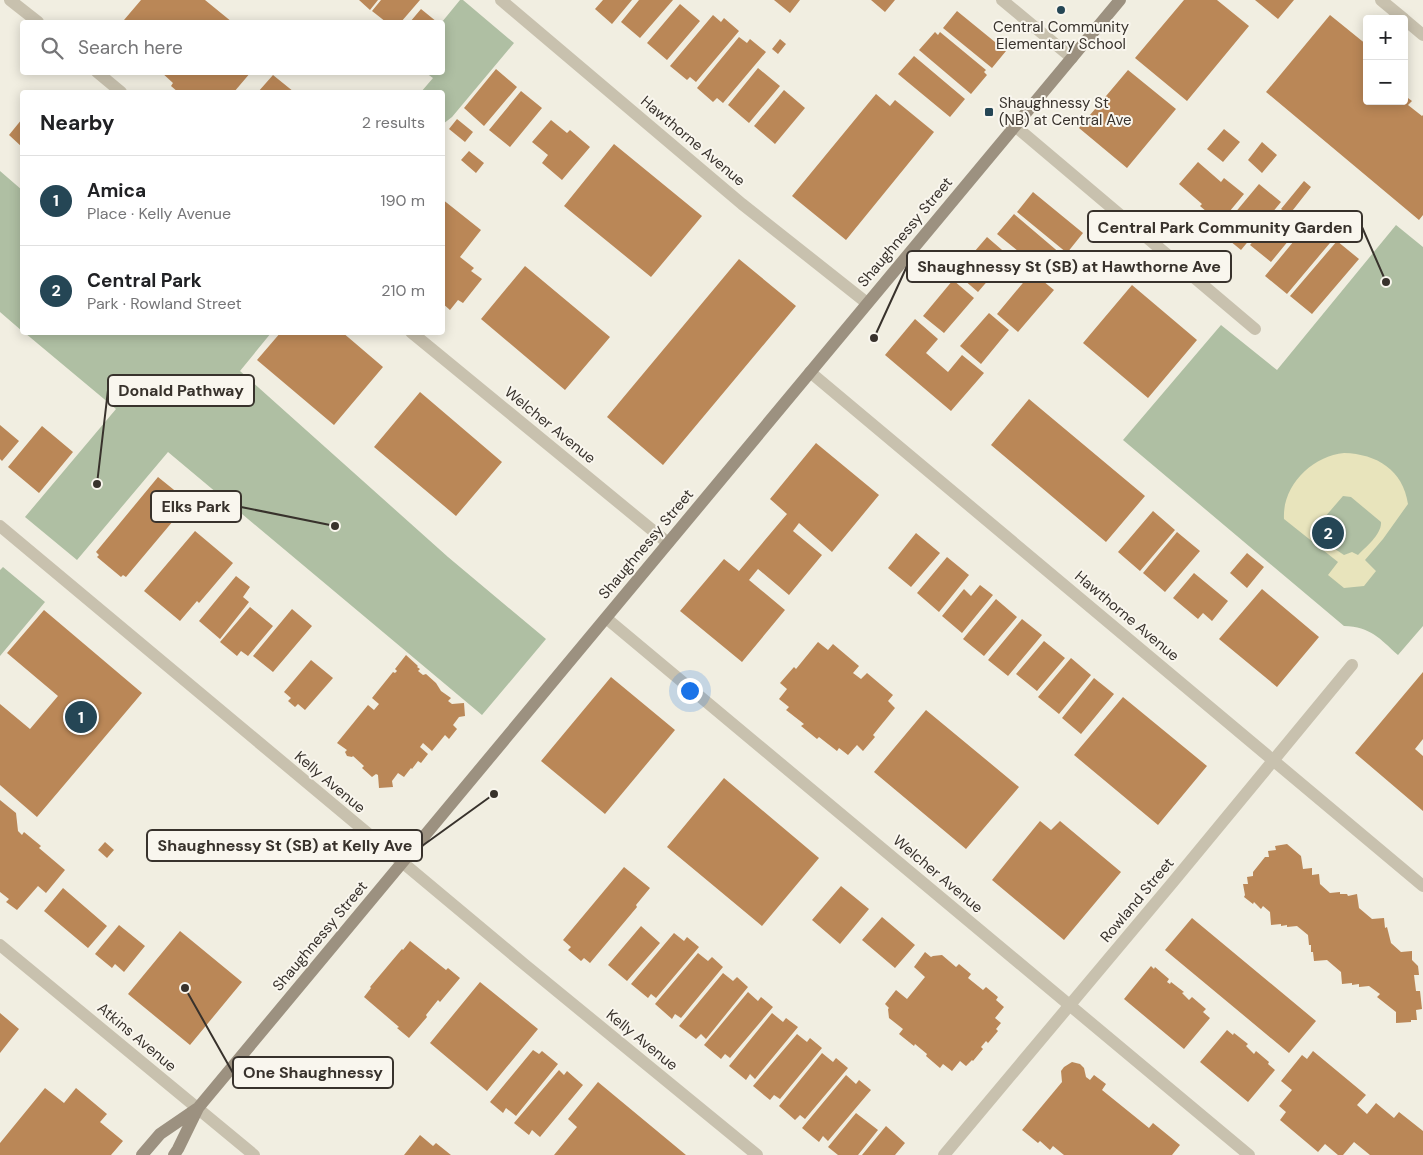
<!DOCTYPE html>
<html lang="en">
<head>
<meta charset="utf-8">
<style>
	:root { --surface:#fff; --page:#f6f6f6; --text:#202124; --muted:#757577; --line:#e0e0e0; --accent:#254655 }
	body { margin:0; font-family:"DM Sans",sans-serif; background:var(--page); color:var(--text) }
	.controls { position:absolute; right:15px; top:15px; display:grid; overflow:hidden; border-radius:5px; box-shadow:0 2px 12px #0003 }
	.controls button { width:45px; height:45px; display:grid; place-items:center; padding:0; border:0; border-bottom:1px solid var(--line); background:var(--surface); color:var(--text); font:25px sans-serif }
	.you { position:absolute; left:689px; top:690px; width:18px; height:18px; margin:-12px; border:4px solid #fff; border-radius:50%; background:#1a73e8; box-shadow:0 0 0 8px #1a73e833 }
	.badge { display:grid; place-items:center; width:32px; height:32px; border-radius:50%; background:var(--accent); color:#fff; font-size:16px; font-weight:700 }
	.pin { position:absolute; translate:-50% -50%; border:2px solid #fff; box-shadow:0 1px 5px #0006 }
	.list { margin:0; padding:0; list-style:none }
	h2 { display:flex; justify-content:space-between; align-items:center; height:65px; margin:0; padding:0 20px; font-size:21px }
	h2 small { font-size:16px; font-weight:400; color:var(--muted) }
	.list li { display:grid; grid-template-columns:32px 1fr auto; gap:15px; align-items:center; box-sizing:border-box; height:90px; padding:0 20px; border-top:1px solid var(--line) }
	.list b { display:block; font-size:19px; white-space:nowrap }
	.list p { margin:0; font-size:16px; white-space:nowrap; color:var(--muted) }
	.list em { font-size:16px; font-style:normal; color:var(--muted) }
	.icon { flex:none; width:28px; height:28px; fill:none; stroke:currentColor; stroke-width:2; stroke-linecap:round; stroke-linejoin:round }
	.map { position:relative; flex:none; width:1423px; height:1155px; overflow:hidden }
	.search { position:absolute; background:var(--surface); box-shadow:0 2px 12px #0003; left:20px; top:20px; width:425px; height:55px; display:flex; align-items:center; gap:12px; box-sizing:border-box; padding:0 18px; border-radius:5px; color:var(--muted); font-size:19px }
	.panel { position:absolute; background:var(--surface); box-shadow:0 2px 12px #0003; left:20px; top:90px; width:425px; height:245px; border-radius:5px }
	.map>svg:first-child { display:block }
	.green { fill:#afbfa3 }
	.sand { fill:#e8e4bc; fill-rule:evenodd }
	.building { fill:#ba8757 }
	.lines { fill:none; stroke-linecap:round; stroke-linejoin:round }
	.street { stroke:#c8c1ae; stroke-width:12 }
	.secondary { stroke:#9c9180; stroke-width:12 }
	.poi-dot { fill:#254655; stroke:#f9f6ee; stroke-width:2 }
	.labels { text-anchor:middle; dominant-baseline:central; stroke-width:4; stroke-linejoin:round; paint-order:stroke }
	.poi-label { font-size:15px; fill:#38322c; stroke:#f9f6ee }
	.street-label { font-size:15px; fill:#38322c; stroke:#f9f6ee }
	.leader { fill:none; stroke:#38322c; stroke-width:2 }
	.callout-dot { fill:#38322c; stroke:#f9f6ee; stroke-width:2 }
	.callout { fill:#f9f6ee; stroke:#38322c; stroke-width:2 }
	.callout-label { font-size:16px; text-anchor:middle; font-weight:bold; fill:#38322c }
</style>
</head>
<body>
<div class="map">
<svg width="1423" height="1155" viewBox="0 0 1423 1155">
	<rect width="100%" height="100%" fill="#f1eee1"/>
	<path class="green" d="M460 0H463L514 43 452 117 443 124 442 92H421L433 78 426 73 442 72V22Z
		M0 171 22 190V331L0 312Z
		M1396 225 1423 247V626L1398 655C1379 638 1371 627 1344 626L1123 440 1221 325 1277 370Z
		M25 333H271L240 371 448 557 546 639 482 715 168 452 77 560 25 517 116 409Z
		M3 567 45 602 0 656V570Z"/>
	<path class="sand" d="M1344 453C1377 454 1403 470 1408 504L1383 539 1365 560 1376 571 1364 586 1344 588 1328 575 1338 562 1284 519C1282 486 1312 456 1344 453ZM1343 496 1351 497 1381 522C1382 534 1366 547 1358 555L1352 552 1344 555 1332 547 1318 533V525Z"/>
	<path class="building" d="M141 0H205L232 22H128L124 20Z
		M359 0H378L370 10Z
		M381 0H420L401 22H386L372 11Z
		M603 0H632L612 24 595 9Z
		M639 0H673L640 38 621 22Z
		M774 0H800L790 13Z
		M871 0H895L885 12Z
		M1184 0H1217L1249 26 1187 101 1135 58Z
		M1255 0H1294L1278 19Z
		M680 4 700 21 667 60 647 43Z
		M421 9 437 22H410Z
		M957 11 1006 51 992 68 943 28Z
		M713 15 721 22 724 18 739 31 696 82 690 77 687 80 670 66Z
		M1330 15 1367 45V101H1404V95L1412 101 1408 105 1422 116 1423 115V215L1419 220 1266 92Z
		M935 32 938 35 940 32 986 70 984 72 987 75 971 94 919 50Z
		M739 37 747 43 750 39 766 52 723 103 717 98 713 102 697 88Z
		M780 39 786 44 778 54 772 49Z
		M914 56 965 99 950 117 898 74Z
		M758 68 780 86 749 123 728 105Z
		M496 69 517 87 484 126 464 108Z
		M1128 70 1176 109 1127 168 1079 128Z
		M161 72H251L234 92H178L171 86 173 83Z
		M273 75 294 92H258Z
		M784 90 805 108 775 144 754 126Z
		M521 91 542 108 510 147 489 130Z
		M876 94 890 106 895 100 934 132 846 240 792 196Z
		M22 119V147L9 135Z
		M457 119 473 132 465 142 449 129Z
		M551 120 567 133 570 130 590 147 562 180 542 163 548 155 532 142Z
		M1224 129 1240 142 1223 162 1207 149Z
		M1262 142 1277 155 1262 173 1248 160Z
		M614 144 702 216 651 277 564 206Z
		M469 151 484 163 476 173 461 160Z
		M1198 162 1221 182 1224 178 1244 194 1220 223 1200 206 1202 204 1179 184Z
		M1304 181 1311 187 1289 215 1281 209Z
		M1259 184 1281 202 1241 250 1219 232Z
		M1033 192 1083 233 1067 253 1017 212Z
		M442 199 481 230 460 257 474 268 471 271 482 279 463 303 458 300 450 310 442 303Z
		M1278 212 1298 229 1271 262 1250 245Z
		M1014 214 1068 260 1060 269 1046 258 1038 267 997 234Z
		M1313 218 1335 237 1287 294 1265 276Z
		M987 237 1009 256 978 292 956 273Z
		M1337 241 1359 259 1312 314 1290 296Z
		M739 259 796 306 663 465 607 417Z
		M525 266 610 337 565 390 481 319Z
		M1032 272 1054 290 1018 332 997 314Z
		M953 280 974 298 944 333 923 316Z
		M1132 285 1197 340 1148 398 1083 343Z
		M989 313 1009 330 981 364 960 346Z
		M915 319 938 339 926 353 948 372 962 355 984 373 951 411 885 355Z
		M281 332H342L383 367 334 425 257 360Z
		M420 392 502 462 456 516 374 447Z
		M1029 399 1145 496 1106 542 991 445Z
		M0 425 19 441 2 461 0 459Z
		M42 426 73 452 39 493 8 467Z
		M816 443 879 495 832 552 799 523 793 531 822 555 789 595 758 569 749 580 785 610 742 662 680 611 724 559 739 571 781 521 787 514 770 499Z
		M158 477 189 502 126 577 123 575 121 577 97 557 99 555 96 552Z
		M1153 511 1175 530 1140 571 1118 552Z
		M195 531 233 563 199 603 197 601 180 621 144 591Z
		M1177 532 1200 551 1165 592 1143 573Z
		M916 533 940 553 911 587 888 568Z
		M1247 553 1264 567 1247 588 1230 573Z
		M947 557 969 575 939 612 917 593Z
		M1194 573 1228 601 1212 621 1203 613 1198 619 1173 598Z
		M236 576 250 587 243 597 249 602 220 639 199 621Z
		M980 585 993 595 962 633 942 616 964 589 971 596Z
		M1262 589 1319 637 1277 687 1219 639Z
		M996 599 1017 617 984 656 963 639Z
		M250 607 273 626 248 656 241 651 237 656 220 642Z
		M292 609 312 626 273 672 253 656Z
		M44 610 142 693 37 817 0 785V704L30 729 58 696 7 653Z
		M1022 619 1042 635 1008 676 988 660Z
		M1044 641 1065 658 1037 691 1016 674Z
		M818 642 828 650 833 644 859 666 853 673 861 679 867 673 893 695 888 701 895 708 873 735 875 737 863 751 857 745 848 755 839 748 837 751 819 737 817 739 801 726 804 724 786 710 789 707 779 699 787 689 780 683 794 667 796 669Z
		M406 655 418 666 417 667 420 669 418 671 423 675 426 674 436 683 441 691 451 698 448 701 452 704 464 703 465 716 459 717 453 725 457 729 449 739 445 735 432 751 423 743 420 747 428 754 421 763 418 761 412 769 411 768 404 777 398 773 392 781 393 787 379 788 378 775 376 774 372 777 362 768 364 766 353 756 352 757 347 756 345 752 347 750 337 743 368 705 374 710 379 704 372 698 393 672 395 673 397 671 395 669Z
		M1071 658 1091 675 1059 714 1038 697Z
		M311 660 333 678 305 710 298 704 295 707 288 701 291 698 284 692Z
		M1423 672V739L1415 749 1423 756V811L1355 753Z
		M611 677 675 730 605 814 541 761Z
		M1094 678 1114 694 1081 734 1062 718Z
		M1123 697 1207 766 1158 825 1074 755Z
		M926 710 1019 787 966 849 874 772Z
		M724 778 819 858 762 926 667 847Z
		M0 800 16 813 18 831 22 835 24 832 41 846 39 848 65 870 46 893 38 886 17 910 6 902 9 899 0 892Z
		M1040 821 1051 830 1060 821 1121 872 1064 940 992 880Z
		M105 842 114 850 107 858 98 850Z
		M1287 844 1301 856 1303 869 1312 868V875L1319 874 1320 884 1330 893 1340 892V894H1347L1348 896 1357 894 1359 908 1372 919 1384 918 1385 928 1387 927 1391 943 1401 952 1412 951V960L1418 966 1419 975H1414L1416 991H1420L1422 1009 1416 1010 1417 1020H1411V1022L1396 1023V1012L1377 997 1380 994 1369 986 1359 987V984L1352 985V983L1342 984 1341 972 1327 960 1314 961 1313 952H1311V945H1309L1308 935 1297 926 1287 927V925L1281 926V924L1271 925 1270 912 1263 906 1261 909 1254 902 1253 904 1244 897 1245 895 1243 884H1248L1247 877 1253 876V872L1265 857H1269L1268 851 1276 850 1275 846Z
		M624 867 650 888 636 905 637 907 590 963 584 958 581 961 568 950 571 947 563 940Z
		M841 886 869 909 840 944 812 920Z
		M63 888 107 926 88 948 44 911Z
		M882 917 915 945 895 968 862 940Z
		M1192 918 1316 1021 1289 1053 1165 950Z
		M119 925 145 946 124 972 115 964 112 968 95 954Z
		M641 926 660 943 627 981 608 965Z
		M180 931 242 982 190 1045 128 994Z
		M674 933 684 941 687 937 699 947 656 998 651 994 648 998 631 984Z
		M410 941 446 970 448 968 460 978 440 1002 438 1000 426 1015 427 1017 409 1038 397 1028 399 1027 364 997 371 988 370 987 402 949 403 950Z
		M925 952 931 957 933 956 942 955 956 967 959 964 971 974 968 978 983 990 986 987 998 997 996 1000 1004 1007 995 1018 1001 1023 996 1029 998 1031 988 1043 986 1041 981 1047 983 1049 973 1061 972 1060 966 1066 960 1061 952 1071 943 1064 940 1068 926 1056 927 1054 915 1044 914 1046 899 1034 903 1029 889 1018 888 1009 889 1008 885 1004 896 990 907 999 925 977 914 967Z
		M698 953 708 961 712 957 723 967 681 1018 675 1014 672 1019 655 1004Z
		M1151 966 1154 969 1155 967 1169 979 1167 982 1170 984 1171 982 1184 992 1182 993 1189 1000 1192 997 1206 1009 1203 1012 1210 1018 1184 1049 1124 999Z
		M723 973 733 981 737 977 748 987 706 1039 701 1034 696 1039 679 1026Z
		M480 982 538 1029 487 1091 430 1043Z
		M748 992 758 1001 761 997 773 1007 730 1058 725 1054 721 1059 704 1045Z
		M0 1013 19 1029 0 1053Z
		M772 1013 783 1022 786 1018 798 1027 755 1079 750 1074 746 1080 729 1066Z
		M1227 1030 1233 1035 1234 1033 1248 1044 1246 1046 1254 1054 1256 1051 1269 1062 1268 1064 1275 1070 1248 1102 1200 1062Z
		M797 1034 807 1042 810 1038 822 1048 780 1099 774 1095 770 1100 753 1086Z
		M533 1050 539 1054 542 1051 558 1064 516 1116 506 1108 503 1113 490 1102Z
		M1313 1051 1366 1095 1357 1105 1367 1114 1376 1103 1394 1118 1399 1112 1423 1131V1155H1370L1354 1142 1343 1155H1338L1325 1144 1318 1152 1280 1120 1286 1112 1279 1106 1292 1090 1281 1081 1302 1055 1307 1059Z
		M822 1053 833 1062 836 1058 848 1068 805 1119 800 1115 795 1120 779 1106Z
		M1072 1062 1080 1064 1084 1068 1086 1077 1090 1080 1094 1075 1106 1084 1102 1090 1149 1128 1153 1123 1180 1145 1172 1155H1064L1053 1146 1050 1150 1040 1141 1038 1143 1022 1130 1062 1082 1061 1071 1064 1067Z
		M559 1070 564 1075 567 1071 583 1085 540 1137 532 1130 529 1135 514 1123Z
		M846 1075 856 1084 859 1080 871 1090 828 1141 823 1136 819 1142 802 1128Z
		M598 1082 686 1155H554L577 1127 568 1119Z
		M45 1088 64 1103 76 1088 107 1114 100 1122 123 1141 111 1155H0V1143Z
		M856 1113 878 1130 858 1155H838L828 1147Z
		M886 1126 905 1143 895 1155H862Z
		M420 1135 433 1146 436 1143 451 1155H404Z"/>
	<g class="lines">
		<path class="street" d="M10 0 38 22
			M501 0 742 204 867 303
			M1002 0 1072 58
			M1381 0 1404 19
			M1404 19 1423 35
			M97 72 121 92
			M1015 126 1255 329
			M411 332 668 543
			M810 372 1423 886
			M0 526 524 964 757 1155
			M606 618 1249 1155
			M0 945 254 1155
			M944 1155 1173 882 1352 665"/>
		<path class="secondary" d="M142 1155 160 1134 198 1108
			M174 1155 178 1149 198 1108 1120 0"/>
	</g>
	<g class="poi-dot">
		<circle cx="1061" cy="10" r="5"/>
		<rect x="984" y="107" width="10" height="10" rx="2.5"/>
	</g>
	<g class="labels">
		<g class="poi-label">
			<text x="1061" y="27">Central Community<tspan x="1061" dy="17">Elementary School</tspan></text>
			<text x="999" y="103" text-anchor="start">Shaughnessy St<tspan x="999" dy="17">(NB) at Central Ave</tspan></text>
		</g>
		<g class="street-label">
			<text transform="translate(693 141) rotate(40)">Hawthorne Avenue</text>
			<text transform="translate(905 232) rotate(-50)">Shaughnessy Street</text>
			<text transform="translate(550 425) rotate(39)">Welcher Avenue</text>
			<text transform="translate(646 544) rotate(-50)">Shaughnessy Street</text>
			<text transform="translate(1127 616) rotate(40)">Hawthorne Avenue</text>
			<text transform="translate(330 782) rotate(40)">Kelly Avenue</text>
			<text transform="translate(938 874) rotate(40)">Welcher Avenue</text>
			<text transform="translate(1137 900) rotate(-50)">Rowland Street</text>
			<text transform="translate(320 936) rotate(-50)">Shaughnessy Street</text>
			<text transform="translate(137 1037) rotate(40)">Atkins Avenue</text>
			<text transform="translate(642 1040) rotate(39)">Kelly Avenue</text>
		</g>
	</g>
	<path class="leader" d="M1386 282L1362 227M874 338L907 266M97 484L108 390M335 526L241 507M494 794L422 846M185 988L233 1073"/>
	<g class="callout-dot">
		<circle cx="1386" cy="282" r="5"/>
		<circle cx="874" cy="338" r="5"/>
		<circle cx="97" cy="484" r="5"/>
		<circle cx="335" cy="526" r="5"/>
		<circle cx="494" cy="794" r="5"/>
		<circle cx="185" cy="988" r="5"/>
	</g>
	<g class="callout">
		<rect x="1088" y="211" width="274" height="31" rx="5"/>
		<rect x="907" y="251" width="324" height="31" rx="5"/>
		<rect x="108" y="375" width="146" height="31" rx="5"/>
		<rect x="151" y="491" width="90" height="31" rx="5"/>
		<rect x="147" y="830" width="275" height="31" rx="5"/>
		<rect x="233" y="1057" width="160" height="31" rx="5"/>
	</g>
	<g class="callout-label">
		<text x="1225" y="233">Central Park Community Garden</text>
		<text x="1069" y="272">Shaughnessy St (SB) at Hawthorne Ave</text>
		<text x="181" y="396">Donald Pathway</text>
		<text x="196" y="512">Elks Park</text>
		<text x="285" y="851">Shaughnessy St (SB) at Kelly Ave</text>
		<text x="313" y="1078">One Shaughnessy</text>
	</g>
</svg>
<div class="controls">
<button>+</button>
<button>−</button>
</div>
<div class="you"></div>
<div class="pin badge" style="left:81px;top:717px">1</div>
<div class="pin badge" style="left:1328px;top:533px">2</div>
<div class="search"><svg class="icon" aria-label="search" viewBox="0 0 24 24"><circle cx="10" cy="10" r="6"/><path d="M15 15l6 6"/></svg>Search here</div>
<section class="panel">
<h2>Nearby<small>2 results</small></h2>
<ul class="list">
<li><span class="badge">1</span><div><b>Amica</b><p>Place · Kelly Avenue</p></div><em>190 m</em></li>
<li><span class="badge">2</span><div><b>Central Park</b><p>Park · Rowland Street</p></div><em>210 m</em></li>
</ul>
</section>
</div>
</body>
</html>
